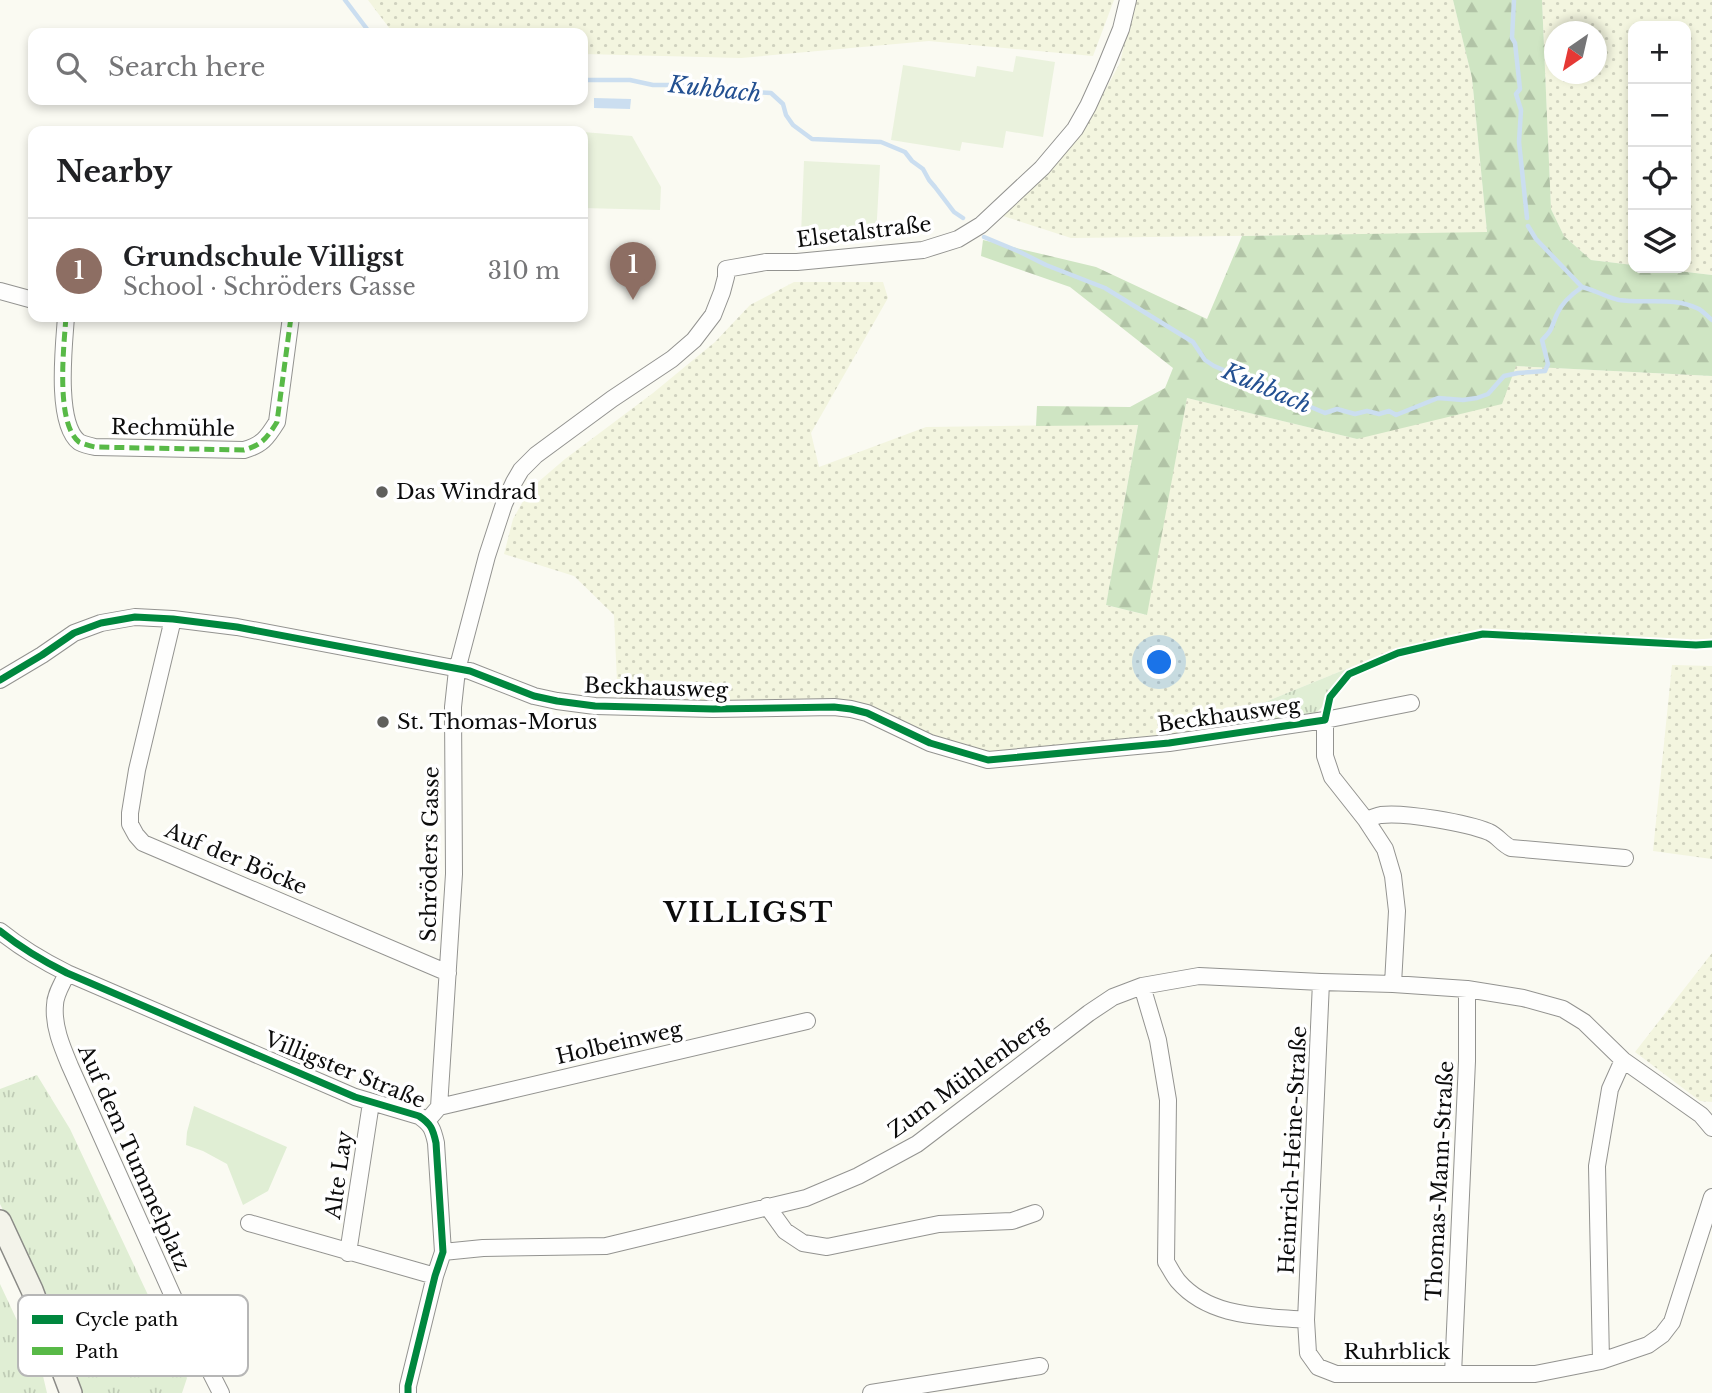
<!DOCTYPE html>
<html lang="en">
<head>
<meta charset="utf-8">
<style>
	:root { --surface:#fff; --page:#f6f6f6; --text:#202124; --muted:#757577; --line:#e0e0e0; --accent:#5f5f5c }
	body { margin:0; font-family:"Libre Baskerville",serif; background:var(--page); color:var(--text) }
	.controls { position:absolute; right:21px; top:21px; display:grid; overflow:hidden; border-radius:14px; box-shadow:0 4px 10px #0003 }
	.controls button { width:63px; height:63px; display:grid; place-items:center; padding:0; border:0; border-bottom:2px solid var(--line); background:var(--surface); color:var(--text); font:35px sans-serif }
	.compass { position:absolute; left:1544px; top:21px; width:63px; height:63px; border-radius:50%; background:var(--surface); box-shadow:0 4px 10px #0003; rotate:214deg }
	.you { position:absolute; left:1160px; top:663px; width:24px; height:24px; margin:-18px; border:5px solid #fff; border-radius:50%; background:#1a73e8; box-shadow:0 0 0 10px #1a73e833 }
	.badge { display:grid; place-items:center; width:46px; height:46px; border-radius:50%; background:var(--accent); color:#fff; font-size:23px; font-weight:700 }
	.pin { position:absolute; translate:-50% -58px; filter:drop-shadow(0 2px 4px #0008) }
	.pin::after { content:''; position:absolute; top:37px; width:24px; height:21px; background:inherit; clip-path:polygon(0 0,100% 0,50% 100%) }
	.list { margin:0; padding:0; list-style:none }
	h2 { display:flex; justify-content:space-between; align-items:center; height:91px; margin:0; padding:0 28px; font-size:30px }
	h2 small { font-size:23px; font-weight:400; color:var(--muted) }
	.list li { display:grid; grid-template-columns:46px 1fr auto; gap:21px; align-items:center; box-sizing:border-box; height:105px; padding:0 28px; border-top:2px solid var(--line) }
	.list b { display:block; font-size:26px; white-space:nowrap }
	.list p { margin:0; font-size:23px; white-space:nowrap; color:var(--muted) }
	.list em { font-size:23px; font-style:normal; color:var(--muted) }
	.icon { flex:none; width:38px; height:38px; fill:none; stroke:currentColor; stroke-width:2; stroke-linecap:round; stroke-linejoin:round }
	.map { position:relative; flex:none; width:1712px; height:1393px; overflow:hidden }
	.search { position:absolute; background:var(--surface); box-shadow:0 4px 10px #0003; left:28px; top:28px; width:560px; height:77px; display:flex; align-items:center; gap:18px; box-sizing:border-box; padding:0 24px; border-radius:14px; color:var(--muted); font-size:26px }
	.panel { position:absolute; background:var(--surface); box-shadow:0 4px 10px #0003; left:28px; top:126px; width:560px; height:196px; border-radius:14px }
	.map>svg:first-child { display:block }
	.farmland { fill:url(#farmland-dots); fill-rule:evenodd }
	.grass { fill:url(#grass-tufts) }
	.forest { fill:url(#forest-firs) }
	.park { fill:#e0eed4 }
	.pitch { fill:#eaf2dd }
	.water { fill:#cbdef0 }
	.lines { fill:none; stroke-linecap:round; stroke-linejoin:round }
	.stream { stroke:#cbdef0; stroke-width:4.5 }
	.street-casing { stroke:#939390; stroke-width:18 }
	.secondary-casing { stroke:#8a8a86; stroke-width:24 }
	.street { stroke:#fefefd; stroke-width:16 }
	.secondary { stroke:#f3f3ea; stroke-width:21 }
	.quiet { stroke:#58b947; stroke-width:5; stroke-dasharray:10 5; stroke-linecap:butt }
	.cycleway-casing { stroke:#fff; stroke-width:11 }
	.cycleway { stroke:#00873e; stroke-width:7 }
	.poi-dot { fill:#5f5f5c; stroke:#fff; stroke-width:2.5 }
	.labels { text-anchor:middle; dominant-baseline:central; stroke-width:7; stroke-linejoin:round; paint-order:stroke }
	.street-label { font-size:21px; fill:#0c0c0c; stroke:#fff }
	.poi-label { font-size:21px; fill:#0c0c0c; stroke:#fff; text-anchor:start }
	.water-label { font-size:23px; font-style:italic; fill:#235091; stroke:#fff }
	.district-label { font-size:28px; font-weight:bold; letter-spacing:2px; fill:#0c0c0c; stroke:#fff }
	.key { fill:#fff; stroke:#b6b6b6; stroke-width:2 }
	.key-label { font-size:19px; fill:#0c0c0c }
</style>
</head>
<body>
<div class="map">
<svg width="1712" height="1393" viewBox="0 0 1712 1393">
	<defs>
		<pattern id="farmland-dots" width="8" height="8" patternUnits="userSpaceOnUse" patternTransform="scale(1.75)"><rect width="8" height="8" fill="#f3f5df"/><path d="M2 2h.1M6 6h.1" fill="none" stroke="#cfd1be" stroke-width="1.8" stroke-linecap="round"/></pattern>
		<pattern id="grass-tufts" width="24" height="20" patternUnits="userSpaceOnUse" patternTransform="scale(1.75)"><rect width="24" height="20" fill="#e0eed4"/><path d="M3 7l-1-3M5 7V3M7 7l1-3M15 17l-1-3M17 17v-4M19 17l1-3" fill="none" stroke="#bfcbb5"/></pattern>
		<pattern id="forest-firs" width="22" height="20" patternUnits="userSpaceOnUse" patternTransform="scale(1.75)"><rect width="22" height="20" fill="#cfe5c3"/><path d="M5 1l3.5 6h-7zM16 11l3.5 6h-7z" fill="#b1c3a6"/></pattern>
	</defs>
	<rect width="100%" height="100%" fill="#fafaf2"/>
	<path class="farmland" d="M368 0H1114L1093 56 929 41 741 58 583 54V33H393Z
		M1134 0H1453L1472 78 1487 233 1071 238 1003 216 1029 191 1083 131 1120 63Z
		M1542 0H1712V275L1653 268H1686V26H1633V265L1591 260 1564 236 1551 209ZM1554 32H1596V74H1554Z
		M794 282H883L888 298 811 433 819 467 926 427 1138 424 1106 605 1146 615 1187 398 1357 439 1516 366 1712 376V641L1699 642 1548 631 1497 630 1467 633 1397 651 1351 667 1209 725 1188 736 1009 755 957 749 864 708 618 704 614 615 574 576 504 554 513 519 530 489 565 459 653 393 715 342 750 305Z
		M1672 665 1712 666V859L1653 851Z
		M1712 953V1102L1700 1101 1635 1052Z"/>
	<path class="grass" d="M1351 667 1332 688 1322 707 1313 716 1188 736 1209 725Z
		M37 1075 70 1129 187 1378 182 1393H81L18 1240 0 1204V1089Z
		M0 1284 43 1376 47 1393H0Z"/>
	<path class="forest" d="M1453 0H1542L1551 209 1564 236 1591 260 1633 265V268H1653L1712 275V376L1516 366 1502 404 1357 439 1187 398 1147 615 1106 605 1138 425 1036 426 1037 406 1130 407 1165 388 1173 368 1070 287 981 256 983 240 1096 267 1207 319 1242 236 1487 232 1472 78Z"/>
	<path class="park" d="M194 1106 287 1147 268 1191 243 1205 227 1164 203 1151 186 1145 187 1132Z"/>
	<path class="pitch" d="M1016 56 1055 62 1043 137 1006 131 1003 148 962 142 960 151 891 140 903 65 975 77 977 66 1013 72Z
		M583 132 632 136 661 187 660 210 583 208Z
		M804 161 880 165 876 236 801 234Z"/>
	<path class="water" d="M594 98 631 99 630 109 594 108Z"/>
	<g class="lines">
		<path class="stream" d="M345 0 370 33
			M1514 0 1512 38 1515 43 1520 89 1516 94 1521 110 1519 142 1527 218
			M583 80H630L653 85H716L742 89 755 92 771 93 783 104 786 115 793 125 812 139 881 142 905 152 912 161 923 169 929 180 935 187 954 212 963 218
			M1528 226 1536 239 1582 287
			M984 237 1020 252 1046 265 1105 288 1193 342 1205 360 1214 366 1325 413 1337 409 1355 414 1367 411 1379 414 1389 411 1396 415 1438 398 1463 400 1477 398 1488 394 1504 376 1518 373 1545 371 1548 364 1542 340C1554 328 1551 327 1557 314 1562 302 1572 294 1582 287 1595 290 1608 298 1619 300 1646 304 1674 296 1699 309 1704 312 1708 317 1712 320"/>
		<defs>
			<path id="street" d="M0 291 33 300
				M66 317C64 345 55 423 79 442 83 444 90 446 95 447L244 450C262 445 267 438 277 422L291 317
				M173 619 137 770 130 813V824L136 835 143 843 448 973
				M0 680 42 655 74 633 101 623 135 617 173 619 237 627 470 671 534 696 557 701 595 706 713 709 834 707 851 709 867 713 930 743 988 760 1169 743 1325 720 1411 703
				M1366 820C1371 818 1376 816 1381 815 1405 812 1467 823 1489 832 1498 836 1502 844 1511 848L1625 858
				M0 931C21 948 43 961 67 973L355 1097 419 1116C431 1124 433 1129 436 1143L443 1252 435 1276 408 1386V1393
				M67 973C63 983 55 994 55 1005 53 1026 62 1047 70 1066L180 1312 221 1393
				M1321 982 1306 1320 1308 1353 1318 1367 1336 1374H1535L1601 1361 1648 1345 1662 1335 1672 1322 1712 1197
				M1393 984 1467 989 1523 998 1563 1009 1584 1022 1623 1060 1701 1115 1712 1128
				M1142 986 1158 1040 1168 1100 1166 1262C1170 1268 1173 1275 1178 1281 1210 1318 1261 1316 1306 1320
				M439 1107 807 1021
				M427 1121 439 1107 454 874 453 707 457 670 487 556 504 504 514 482 521 470 536 455 612 399 672 359 694 340 713 315 722 292 726 277V269L766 262H797L923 250 958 239 981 225 1042 168 1075 129 1088 106 1103 73 1121 29 1128 0
				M767 1206 785 1231 803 1243 827 1247 939 1224 1012 1221 1035 1213
				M249 1223 435 1276
				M443 1252 483 1248 606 1246 806 1198 858 1176 917 1144 1089 1013 1113 997 1142 986 1199 976 1321 982 1393 984 1397 911 1393 876 1385 849 1366 820 1332 777 1325 756V720
				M348 1253 371 1103
				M1601 1361 1597 1166 1610 1089 1623 1060
				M1453 1374 1467 1061V989
				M871 1393 1040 1366"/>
			<path id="secondary" d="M0 1221 32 1290 71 1393"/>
		</defs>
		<use href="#street" class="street-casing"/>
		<use href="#secondary" class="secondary-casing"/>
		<use href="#street" class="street"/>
		<use href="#secondary" class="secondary"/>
		<path class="quiet" d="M66 317C64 345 55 423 79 442 83 444 90 446 95 447L244 450C262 445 267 438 277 422L291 317"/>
		<defs>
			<path id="cycleway" d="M0 680 42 655 74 633 101 623 135 617 173 619 237 627 470 671 534 696 557 701 595 706 713 709 834 707 851 709 867 713 930 743 988 760 1169 743 1325 720 1330 697 1349 674 1398 653 1445 642 1483 634 1696 645 1712 644
				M0 931C21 948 43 961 67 973L355 1097 419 1116C431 1124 433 1129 436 1143L443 1252 435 1276 408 1386V1393"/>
		</defs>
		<use href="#cycleway" class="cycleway-casing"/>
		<use href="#cycleway" class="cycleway"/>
	</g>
	<g class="poi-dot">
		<circle cx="382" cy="492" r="7"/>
		<circle cx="383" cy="722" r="7"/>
	</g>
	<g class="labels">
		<g class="street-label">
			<text transform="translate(864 232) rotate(-7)">Elsetalstraße</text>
			<text transform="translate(173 428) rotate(1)">Rechmühle</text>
			<text transform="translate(656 688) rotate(2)">Beckhausweg</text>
			<text transform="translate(1229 715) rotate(-8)">Beckhausweg</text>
			<text transform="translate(430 854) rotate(-89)">Schröders Gasse</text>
			<text transform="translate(236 859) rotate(23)">Auf der Böcke</text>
			<text transform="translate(619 1043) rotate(-13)">Holbeinweg</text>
			<text transform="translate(345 1070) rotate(22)">Villigster Straße</text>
			<text transform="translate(968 1077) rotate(-36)">Zum Mühlenberg</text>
			<text transform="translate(1293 1150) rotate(-87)">Heinrich-Heine-Straße</text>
			<text transform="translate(134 1158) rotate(66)">Auf dem Tummelplatz</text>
			<text transform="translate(339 1175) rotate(-82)">Alte Lay</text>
			<text transform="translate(1440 1181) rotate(-87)">Thomas-Mann-Straße</text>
			<text x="1397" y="1352">Ruhrblick</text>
		</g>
		<g class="poi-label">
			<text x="396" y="492">Das Windrad</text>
			<text x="397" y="722">St. Thomas-Morus</text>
		</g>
		<g class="water-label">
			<text transform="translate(715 89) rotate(6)">Kuhbach</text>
			<text transform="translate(1267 388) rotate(23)">Kuhbach</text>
		</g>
		<g class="district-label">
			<text x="749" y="912">VILLIGST</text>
		</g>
	</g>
	<rect x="18" y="1295" width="230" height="81" rx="10" class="key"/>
	<rect x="32" y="1315" width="31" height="9" fill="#00873e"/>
	<rect x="32" y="1347" width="31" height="8" fill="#58b947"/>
	<g class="key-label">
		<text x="75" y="1326">Cycle path</text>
		<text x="75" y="1358">Path</text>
	</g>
</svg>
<div class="controls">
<button>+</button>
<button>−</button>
<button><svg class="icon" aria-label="locate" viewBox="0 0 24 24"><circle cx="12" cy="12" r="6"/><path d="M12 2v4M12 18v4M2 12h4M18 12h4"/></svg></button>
<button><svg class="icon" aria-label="layers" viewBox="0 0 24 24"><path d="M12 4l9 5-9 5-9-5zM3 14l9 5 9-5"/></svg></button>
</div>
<svg class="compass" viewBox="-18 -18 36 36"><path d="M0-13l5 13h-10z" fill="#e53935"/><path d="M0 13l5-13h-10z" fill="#757577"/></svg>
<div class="you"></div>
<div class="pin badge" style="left:633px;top:300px;background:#8d6e63">1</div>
<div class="search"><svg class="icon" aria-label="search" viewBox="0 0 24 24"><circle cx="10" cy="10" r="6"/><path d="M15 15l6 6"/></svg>Search here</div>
<section class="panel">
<h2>Nearby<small></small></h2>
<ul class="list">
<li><span class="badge" style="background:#8d6e63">1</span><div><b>Grundschule Villigst</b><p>School · Schröders Gasse</p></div><em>310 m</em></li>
</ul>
</section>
</div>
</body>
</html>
